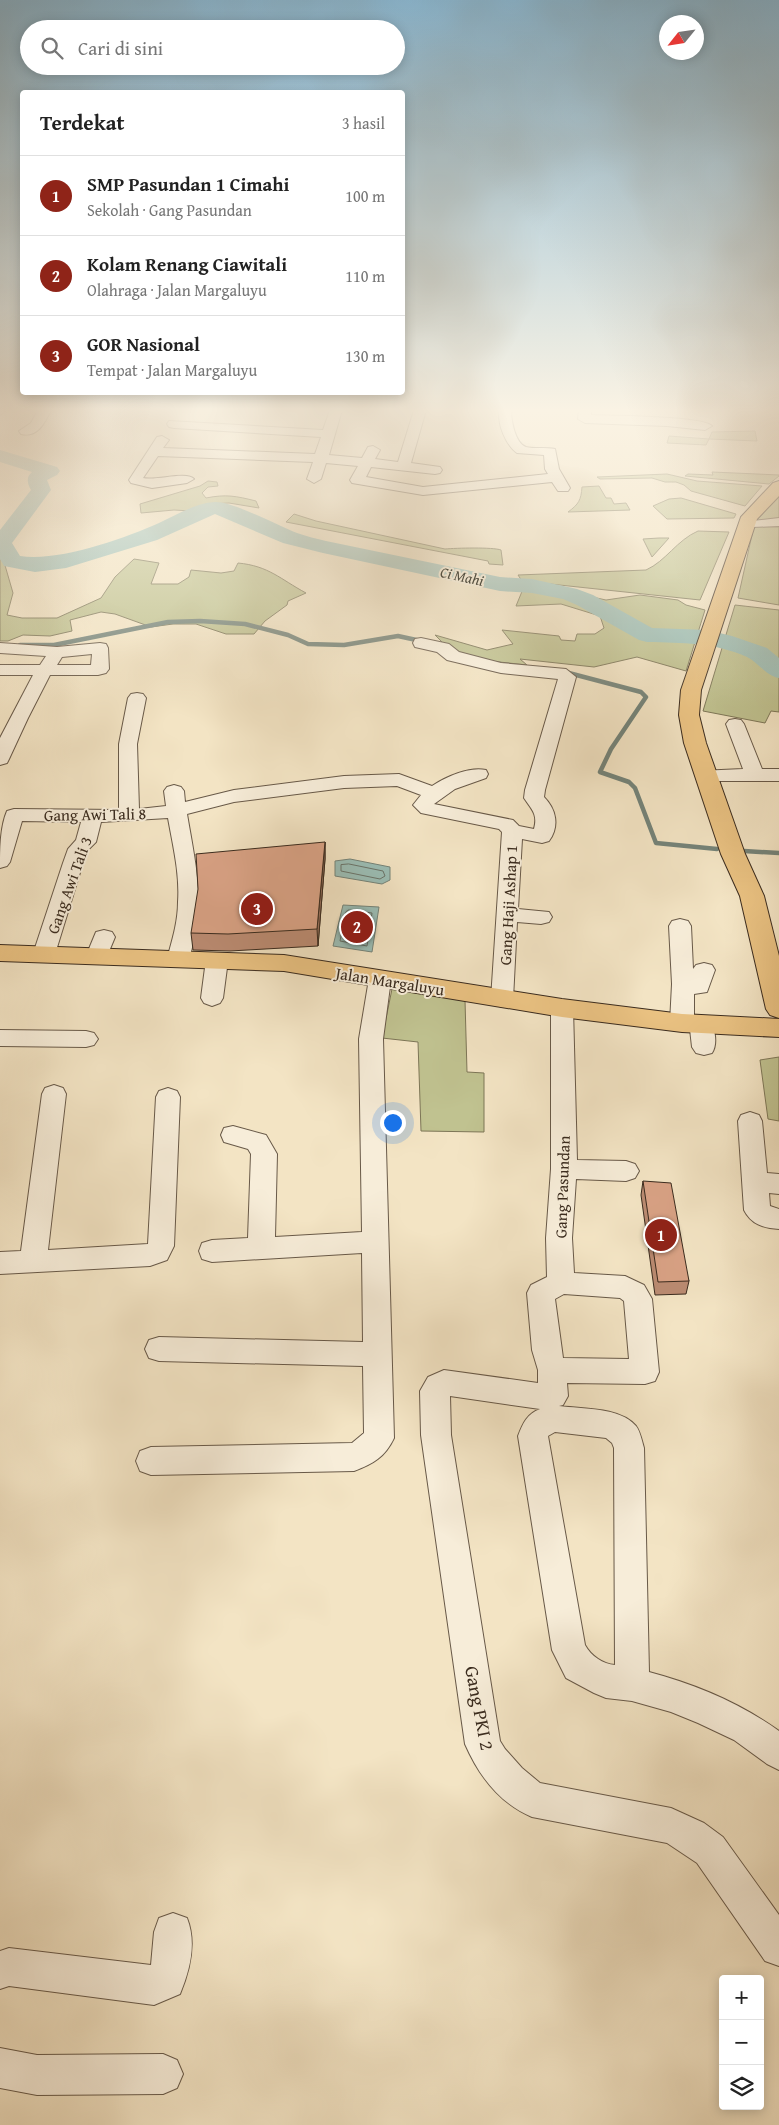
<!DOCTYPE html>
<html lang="id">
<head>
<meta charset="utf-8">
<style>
	:root { --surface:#fff; --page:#f2f2f2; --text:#222; --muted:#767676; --line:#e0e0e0; --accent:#8f2418 }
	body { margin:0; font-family:"Gentium Book Plus",serif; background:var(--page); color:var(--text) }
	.controls { position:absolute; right:15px; bottom:15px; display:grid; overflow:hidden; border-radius:5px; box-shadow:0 2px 12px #0003 }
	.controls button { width:45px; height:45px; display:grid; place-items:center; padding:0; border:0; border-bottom:1px solid var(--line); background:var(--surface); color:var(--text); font:25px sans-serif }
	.compass { position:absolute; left:659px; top:15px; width:45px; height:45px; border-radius:50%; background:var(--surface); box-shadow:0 2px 12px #0003; rotate:240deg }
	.you { position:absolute; left:392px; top:1122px; width:18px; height:18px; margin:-12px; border:4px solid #fff; border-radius:50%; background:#1a73e8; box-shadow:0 0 0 8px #1a73e833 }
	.badge { display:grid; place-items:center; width:32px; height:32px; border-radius:50%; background:var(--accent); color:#fff; font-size:16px; font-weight:700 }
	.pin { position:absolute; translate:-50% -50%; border:2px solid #fff; box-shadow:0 1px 5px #0006 }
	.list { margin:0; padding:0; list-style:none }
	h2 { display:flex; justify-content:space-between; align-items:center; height:65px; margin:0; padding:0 20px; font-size:21px }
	h2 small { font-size:16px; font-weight:400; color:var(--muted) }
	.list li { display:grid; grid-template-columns:32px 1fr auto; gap:15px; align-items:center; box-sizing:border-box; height:80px; padding:0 20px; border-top:1px solid var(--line) }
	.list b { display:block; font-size:19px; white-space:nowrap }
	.list p { margin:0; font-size:16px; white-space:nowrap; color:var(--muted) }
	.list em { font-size:16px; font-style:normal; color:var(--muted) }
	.icon { flex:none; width:28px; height:28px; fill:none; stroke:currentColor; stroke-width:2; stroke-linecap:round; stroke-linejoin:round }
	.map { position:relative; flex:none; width:779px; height:2125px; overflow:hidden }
	.search { position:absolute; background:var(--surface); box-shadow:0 2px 12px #0003; left:20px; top:20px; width:385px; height:55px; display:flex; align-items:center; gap:12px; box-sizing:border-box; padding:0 18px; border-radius:28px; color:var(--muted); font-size:19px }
	.panel { position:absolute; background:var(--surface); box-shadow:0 2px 12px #0003; left:20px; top:90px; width:385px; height:305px; border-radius:5px }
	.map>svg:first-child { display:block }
	.green { fill:#c0c290; stroke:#7d7657 }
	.water { fill:#9bbeb6; stroke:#748379 }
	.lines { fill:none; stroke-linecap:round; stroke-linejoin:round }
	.shore { stroke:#6a746a; stroke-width:1 }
	.stream { stroke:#748379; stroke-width:4.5 }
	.river { fill:#9bbeb6; fill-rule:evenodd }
	.minor-casing { stroke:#685948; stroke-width:2 }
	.major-casing { stroke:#3a2b1e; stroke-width:2 }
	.minor { fill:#f7edd9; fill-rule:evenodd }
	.major { fill:#eac282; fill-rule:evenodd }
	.wall { fill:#bb8b72; stroke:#3a2b1e }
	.shaded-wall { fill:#98715d; stroke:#3a2b1e }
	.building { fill:#d9a285; stroke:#3a2b1e }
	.labels { text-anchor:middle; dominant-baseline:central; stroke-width:4; stroke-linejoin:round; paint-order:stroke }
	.far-water-label { font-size:15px; font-style:italic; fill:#525044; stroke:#f7edd9 }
	.street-label { font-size:16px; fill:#3a2b1e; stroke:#f7edd9 }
	.near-street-label { font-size:19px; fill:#3a2b1e; stroke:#f7edd9 }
</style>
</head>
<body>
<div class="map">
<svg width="779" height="2125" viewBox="0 0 779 2125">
	<rect width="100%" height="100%" fill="#f3e4c4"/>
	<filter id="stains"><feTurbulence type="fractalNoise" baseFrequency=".004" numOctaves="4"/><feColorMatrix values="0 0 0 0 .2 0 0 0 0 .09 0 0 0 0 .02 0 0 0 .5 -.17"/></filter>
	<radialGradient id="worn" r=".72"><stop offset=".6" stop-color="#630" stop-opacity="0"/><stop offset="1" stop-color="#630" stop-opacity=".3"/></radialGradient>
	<path class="green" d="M755 431 757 441 709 439 706 445 667 443 669 436 709 439 712 432Z
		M712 472 779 475V476L769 484 685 476 688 474 713 475Z
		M667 474 697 481 762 486 745 506 691 491 684 485 676 482H665L652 478 600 479 597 477Z
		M208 481 217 482 218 486 208 487 202 493 206 498C226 494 236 496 256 501L259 508 229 503 206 504 191 511 174 510 141 513 140 504 200 486Z
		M599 486 606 498H611L614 504 626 503 630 510 568 512C579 504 581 500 582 487Z
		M779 492V520L755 523 760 511Z
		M681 498 736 514 734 518 667 519 653 506 669 499Z
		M294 514 316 521 445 549C456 548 493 547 501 550L503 565 489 564 488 561 286 522Z
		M754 526 779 527V605L738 598Z
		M698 531 729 532 700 600 522 581 518 575 646 570C666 561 677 540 698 531Z
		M659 538H669L652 557 643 539Z
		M0 548 13 593 7 615 22 618H57L101 598 115 577 134 559 159 563 151 584H178L189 577 191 570 221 573 234 571 238 563C269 566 280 579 306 593L288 601 287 605 265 621 254 634H226L196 624H173L151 627 115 614 101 612 70 620 72 631 50 636 23 635 8 641H0Z
		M523 589 565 591 606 600 640 595 678 600 686 605 705 610 686 671 637 657 594 667 520 659 527 665 481 660 449 649 435 635 487 650 513 644 502 630 559 636 561 640 575 641 577 634H595L604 628 600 616 561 604 516 606Z
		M735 605 779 610V712L771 711 765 723 703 711Z
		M392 989 465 1000 467 1072 484 1073V1132L421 1131 418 1042 382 1038Z
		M779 1057V1121L768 1119 760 1060Z"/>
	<path class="water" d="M350 859 390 867V880L382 884 335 876V861Z
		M343 905 379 907 372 952 333 946Z"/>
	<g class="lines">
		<path class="shore" d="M349 864 383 871 385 876 380 879 341 871V865Z
			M349 910 372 913 367 946 340 941 346 912Z
			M352 918 365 919 362 938 348 936Z"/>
		<path class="stream" d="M20 645H54L168 622 200 621 245 624 288 635 308 644 344 645 398 636 421 641
			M565 672 641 692 646 697 611 749 600 772 629 782 635 788 656 843 717 849
			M744 851 779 853"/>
		<path class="river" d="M0 450 57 467 60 471 57 475 47 480 51 490 12 543 20 556C58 562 123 539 159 523 176 515 196 503 215 502 232 501 279 526 297 533 306 536 317 539 326 541L500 577 532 579 577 589 593 595 652 628 707 630 732 636 767 648 779 658V678C765 675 759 663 747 657 713 642 683 643 647 642L639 640 577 605 563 599 532 593 500 591 323 553 283 543 215 514 157 540 66 568 35 572 4 566 0 559V530L31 490C27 483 26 477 32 472L0 462Z"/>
		<defs>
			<path id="minor" d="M0 410H6V411L0 415Z
				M38 410H51C45 422 38 438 21 434L19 431 31 423Z
				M330 410H342L329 455 362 458 368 447 373 446 380 450 375 459 398 462 414 410H426L411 463 440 467 442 470 440 473 435 474 371 467 366 477 423 487 548 474 545 469 544 455 517 453C505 444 498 425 499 410H511C511 420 515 443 526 447 533 449 546 447 555 449L559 469 570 488 568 491H558L552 482 423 495 352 483 350 480 358 466 326 463 321 479 314 483 307 479 313 462 158 456 143 478C156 481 187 471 194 479L187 483 152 488 131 483 129 480 157 437 162 436 169 440 163 448 315 454 321 437 174 428 169 427 167 424 169 421 323 430Z
				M579 410H591V415C610 416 703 416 712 426L705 430 667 426 585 423 578 419Z
				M779 518V526L752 527 750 524 752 521Z
				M421 638 449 644 459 652 501 663 566 669 576 677 545 790 544 797C556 809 560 826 549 841L542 843 522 839 518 909 549 912 552 917 549 922 541 924 517 922 513 999 510 1004 502 1007 494 1004 491 999 502 832 499 829 421 813 413 805 421 795 397 786 344 788 234 802 187 814C194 856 204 895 194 938 192 947 191 956 186 964L178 966 170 964 167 959C172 941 178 922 178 902 180 874 173 846 168 818L101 822 96 842 87 851 83 863 55 954 52 959 44 961 36 959 33 954 63 863 68 849 76 840 81 822 22 821 10 862 7 866 0 868C0 850 0 827 7 811L14 809 119 810V744L128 698 131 694 137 693 143 694 146 698 137 744 139 809 166 806 164 791 167 787 174 785 181 787 184 791 185 802 234 790 344 776 399 774 432 786C445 777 470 766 486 770L488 774 486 778 455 789 434 804 513 820 519 826 534 829C538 814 532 810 524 798L525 790 558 679 501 673 447 660 437 652 415 647 413 643 415 639Z
				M0 643 57 647 100 643 106 644 108 648 109 669 106 673 98 675H50L28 718 9 759 7 763 0 765V738L33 675H0V665H40L46 656 0 653ZM92 654 91 665H57L62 657Z
				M735 719 741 720 744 724 762 769H779V781H706L699 779 697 775 699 771 743 769 726 724 729 720Z
				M680 919 688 921 691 926 693 969 696 965 704 963 712 965 715 970 707 992 694 994V1018L701 1016 709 1018C715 1028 718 1044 712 1053L704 1055 696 1053 692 1047 690 1029 682 1031 674 1029 670 1023 672 984 669 926 672 921Z
				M104 930 112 932 115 937 105 961 97 963 89 961 86 956 96 932Z
				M217 953 225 955 228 960 223 998 220 1003 212 1006 204 1003 201 998 206 960 209 955Z
				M380 972 388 974 391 979 383 1039 394 1438C385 1457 373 1464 354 1471L151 1475 140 1471 136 1461 140 1451 151 1447 352 1443 364 1433 363 1366 159 1361 149 1358 145 1349 149 1340 159 1337 363 1342 362 1253 212 1262 202 1259 199 1251 202 1243 212 1240 248 1238 251 1154 248 1149 224 1142 221 1135 224 1128 233 1126 266 1135 277 1154 275 1237 362 1232 359 1039 369 979 372 974Z
				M562 1000 570 1003 573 1008 577 1160 626 1161 635 1164 639 1171 635 1178 626 1181 576 1179 572 1238 574 1273 625 1276 644 1285 652 1299 659 1372 655 1381 645 1384 567 1383 568 1396 563 1405 559 1406C582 1409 620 1407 636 1426 640 1431 642 1441 644 1448L649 1672C695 1684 740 1703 779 1731V1770L767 1764 734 1740 698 1723 671 1712 632 1701 606 1698 594 1693 566 1678 552 1650 518 1436C523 1423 527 1414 540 1409L450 1396 451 1435 500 1741 505 1749 522 1768 540 1783 671 1808 704 1823 723 1837 779 1915V1966L765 1961 697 1863 667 1843 532 1817C499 1803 479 1776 465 1744L421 1435 420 1391 428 1377 444 1370 538 1383V1370L532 1350 527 1293 531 1285 547 1277 546 1238 551 1169V1008L554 1003ZM564 1294 620 1298 624 1301 629 1359 563 1358 555 1299ZM555 1432 606 1438 612 1443 614 1448 615 1665C603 1664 591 1656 585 1645L548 1436Z
				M0 1030 86 1031 94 1033 98 1039 94 1045 86 1047 0 1046Z
				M54 1085 63 1088 66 1094 48 1250 148 1244 156 1097 159 1091 168 1088 177 1091 180 1097 174 1246 167 1260 150 1266 0 1274V1252L21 1251 42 1094 45 1088Z
				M750 1112 759 1115 762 1121 767 1173 779 1174V1194L769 1193 770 1206 779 1209V1229C763 1228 751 1224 744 1210L738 1121 741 1115Z
				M173 1913 187 1918C197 1943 190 1970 180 1994L154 2005 9 1986 0 1989V1951L9 1948 151 1965 154 1932 159 1918Z
				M0 2048 37 2055 163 2054 177 2060 183 2074 177 2088 163 2094 37 2095 0 2088Z"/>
			<path id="major" d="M779 481V496L757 519 701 690 699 715 706 743 745 854 764 896 779 956V1018L770 1015 766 1009 740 896 721 854 684 743 679 715 681 690 741 517 773 483Z
				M0 945 284 955 562 999 682 1014 779 1019V1037L682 1032 562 1017 284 971 0 961Z"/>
		</defs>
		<use href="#minor" class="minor-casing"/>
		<use href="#major" class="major-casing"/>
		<use href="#minor" class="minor"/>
		<use href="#major" class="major"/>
	</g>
	<path class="wall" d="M325 842V859L318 946 230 951 193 950 191 933Z
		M643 1181 689 1281 686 1294 655 1295 641 1195Z"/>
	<path class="shaded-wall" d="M325 842V859L318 946 317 929Z"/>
	<path class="building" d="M325 842 317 929 228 934 191 933 198 889 196 854Z
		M643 1181 671 1183 689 1281 658 1282Z"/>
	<linearGradient id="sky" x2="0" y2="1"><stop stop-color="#89b8d4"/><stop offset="0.58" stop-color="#faf3e4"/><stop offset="1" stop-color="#faf3e4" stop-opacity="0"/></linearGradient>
	<rect width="779" height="708" fill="url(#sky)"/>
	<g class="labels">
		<g class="far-water-label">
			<text transform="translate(462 576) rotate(12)">Ci Mahi</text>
		</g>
		<g class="street-label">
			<text transform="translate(95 814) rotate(-1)">Gang Awi Tali 8</text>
			<text transform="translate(69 885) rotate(-70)">Gang Awi Tali 3</text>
			<text transform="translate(508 905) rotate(-87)">Gang Haji Ashap 1</text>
			<text transform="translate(390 981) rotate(9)">Jalan Margaluyu</text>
			<text transform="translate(562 1187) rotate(-88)">Gang Pasundan</text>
		</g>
		<g class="near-street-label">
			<text transform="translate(480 1708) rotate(79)">Gang PKI 2</text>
		</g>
	</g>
	<rect width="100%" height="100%" filter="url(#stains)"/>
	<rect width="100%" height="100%" fill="url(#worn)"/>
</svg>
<div class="controls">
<button>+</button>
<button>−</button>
<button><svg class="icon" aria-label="layers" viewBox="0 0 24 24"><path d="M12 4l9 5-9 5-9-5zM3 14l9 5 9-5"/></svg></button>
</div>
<svg class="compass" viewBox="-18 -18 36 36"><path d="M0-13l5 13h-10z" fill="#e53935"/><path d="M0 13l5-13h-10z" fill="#767676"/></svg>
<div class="you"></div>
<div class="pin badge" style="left:661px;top:1235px">1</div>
<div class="pin badge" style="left:357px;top:927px">2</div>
<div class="pin badge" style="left:257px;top:909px">3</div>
<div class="search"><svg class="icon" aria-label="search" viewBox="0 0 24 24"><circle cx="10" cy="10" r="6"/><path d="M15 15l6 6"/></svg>Cari di sini</div>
<section class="panel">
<h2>Terdekat<small>3 hasil</small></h2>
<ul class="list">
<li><span class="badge">1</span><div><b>SMP Pasundan 1 Cimahi</b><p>Sekolah · Gang Pasundan</p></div><em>100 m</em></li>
<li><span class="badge">2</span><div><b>Kolam Renang Ciawitali</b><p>Olahraga · Jalan Margaluyu</p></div><em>110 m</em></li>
<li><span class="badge">3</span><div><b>GOR Nasional</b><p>Tempat · Jalan Margaluyu</p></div><em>130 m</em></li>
</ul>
</section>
</div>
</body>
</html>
